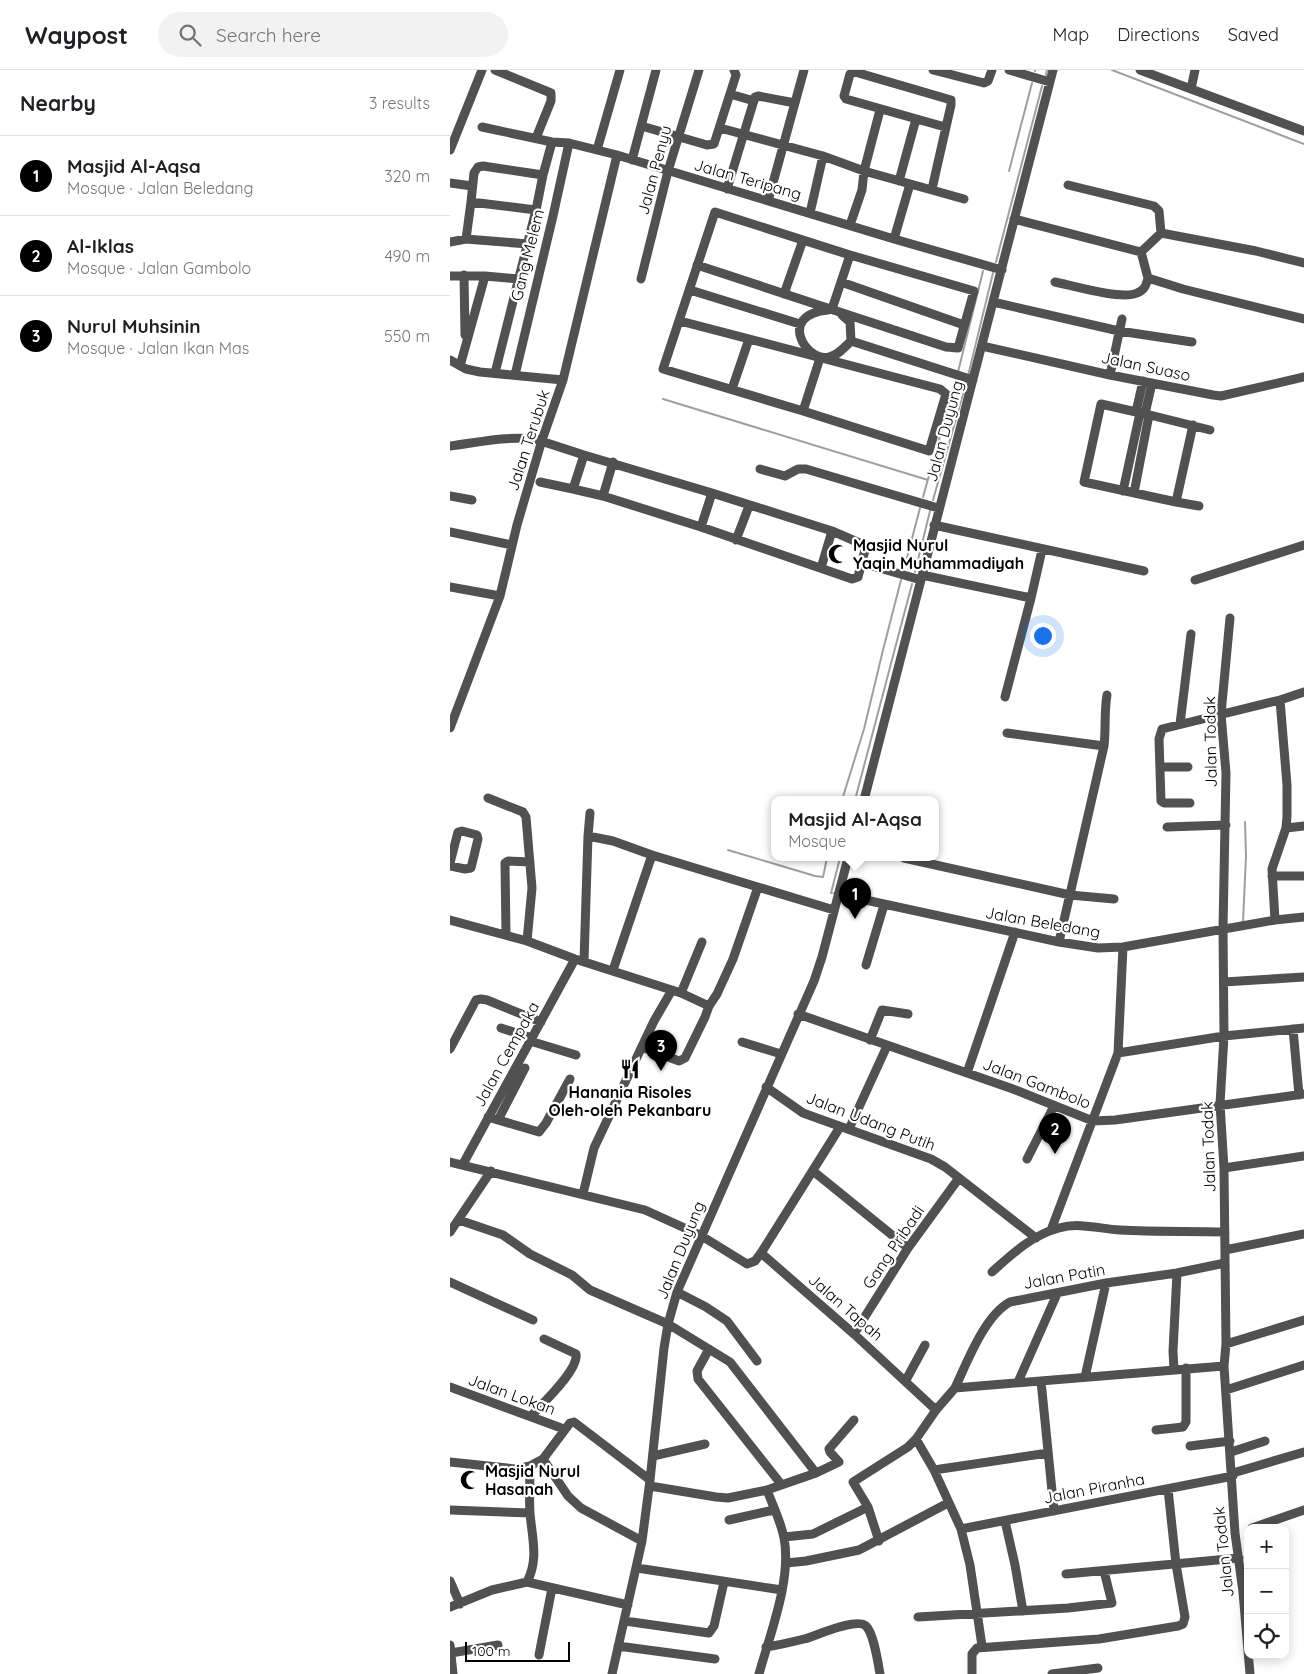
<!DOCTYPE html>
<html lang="en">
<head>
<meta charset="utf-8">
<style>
	:root { --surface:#fff; --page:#f2f2f2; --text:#202124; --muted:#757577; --line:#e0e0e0; --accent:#000 }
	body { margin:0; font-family:Quicksand,sans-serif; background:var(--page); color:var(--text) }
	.controls { position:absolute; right:15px; bottom:15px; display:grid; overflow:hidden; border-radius:10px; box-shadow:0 2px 12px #0003 }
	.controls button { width:45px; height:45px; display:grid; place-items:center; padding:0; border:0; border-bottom:1px solid var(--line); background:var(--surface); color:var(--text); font:25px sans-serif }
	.scale { position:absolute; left:15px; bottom:12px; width:105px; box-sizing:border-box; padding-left:5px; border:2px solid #000; border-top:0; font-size:14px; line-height:18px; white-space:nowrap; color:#000; -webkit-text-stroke:4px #fff; paint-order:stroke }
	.you { position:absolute; left:592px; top:565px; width:18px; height:18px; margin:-12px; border:4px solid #fff; border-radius:50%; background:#1a73e8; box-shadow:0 0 0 8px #1a73e833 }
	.badge { display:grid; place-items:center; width:32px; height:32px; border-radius:50%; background:var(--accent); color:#fff; font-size:16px; font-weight:700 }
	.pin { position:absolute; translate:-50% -41px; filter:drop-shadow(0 1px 2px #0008) }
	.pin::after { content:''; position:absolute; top:26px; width:18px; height:15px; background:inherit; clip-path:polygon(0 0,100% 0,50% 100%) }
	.popup { position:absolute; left:321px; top:726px; width:168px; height:65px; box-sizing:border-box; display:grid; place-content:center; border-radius:10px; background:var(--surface); filter:drop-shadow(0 1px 4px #0005); font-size:16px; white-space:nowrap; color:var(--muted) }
	.popup b { font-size:19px; color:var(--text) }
	.popup::after { content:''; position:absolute; left:50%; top:100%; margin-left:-10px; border:10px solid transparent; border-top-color:var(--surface) }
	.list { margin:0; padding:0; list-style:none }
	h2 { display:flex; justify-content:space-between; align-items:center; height:65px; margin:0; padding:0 20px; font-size:21px }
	h2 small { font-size:16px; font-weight:400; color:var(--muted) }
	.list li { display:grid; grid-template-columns:32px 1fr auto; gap:15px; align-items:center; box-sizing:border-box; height:80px; padding:0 20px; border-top:1px solid var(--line) }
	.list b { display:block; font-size:19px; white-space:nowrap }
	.list p { margin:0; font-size:16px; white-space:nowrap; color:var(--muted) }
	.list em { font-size:16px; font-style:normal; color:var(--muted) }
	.icon { flex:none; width:28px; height:28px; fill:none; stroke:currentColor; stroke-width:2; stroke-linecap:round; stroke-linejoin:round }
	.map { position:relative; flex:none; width:854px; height:1604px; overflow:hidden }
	header { display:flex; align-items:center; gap:30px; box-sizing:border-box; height:70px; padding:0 25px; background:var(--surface); border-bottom:1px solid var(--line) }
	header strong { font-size:24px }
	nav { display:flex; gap:28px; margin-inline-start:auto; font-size:18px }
	.search { width:350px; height:45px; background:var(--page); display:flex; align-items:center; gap:12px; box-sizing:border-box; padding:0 18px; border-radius:28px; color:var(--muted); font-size:19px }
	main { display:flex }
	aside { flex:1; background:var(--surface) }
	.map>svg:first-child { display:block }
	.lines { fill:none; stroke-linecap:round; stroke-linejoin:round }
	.stream { stroke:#9f9f9f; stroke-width:2 }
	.minor { stroke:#515151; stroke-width:9 }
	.labels { text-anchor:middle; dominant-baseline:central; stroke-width:4.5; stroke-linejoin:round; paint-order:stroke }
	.street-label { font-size:16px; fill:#000; stroke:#fff }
	.poi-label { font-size:16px; font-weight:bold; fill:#000; stroke:#fff; text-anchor:start }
</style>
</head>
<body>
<header>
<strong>Waypost</strong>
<div class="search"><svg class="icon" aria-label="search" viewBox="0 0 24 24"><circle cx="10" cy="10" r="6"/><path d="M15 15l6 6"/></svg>Search here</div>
<nav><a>Map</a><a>Directions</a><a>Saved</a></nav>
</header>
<main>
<aside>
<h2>Nearby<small>3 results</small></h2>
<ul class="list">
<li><span class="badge">1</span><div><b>Masjid Al-Aqsa</b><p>Mosque · Jalan Beledang</p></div><em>320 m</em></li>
<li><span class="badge">2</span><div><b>Al-Iklas</b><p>Mosque · Jalan Gambolo</p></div><em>490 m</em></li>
<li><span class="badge">3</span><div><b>Nurul Muhsinin</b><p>Mosque · Jalan Ikan Mas</p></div><em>550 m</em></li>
</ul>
</aside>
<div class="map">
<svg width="854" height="1604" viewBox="0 0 854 1604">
	<rect width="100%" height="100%" fill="#fff"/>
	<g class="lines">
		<path class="stream" d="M662 0 854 74
			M585 1V0
			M596 5 597 0
			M559 101 582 13
			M546 192 592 16
			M508 302 533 201
			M518 306 543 203
			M213 329 478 410
			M473 427 506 309
			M483 430 517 310
			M454 499 470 438
			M465 502 480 441
			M392 730 414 659 433 580 451 510
			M405 730 462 514
			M278 780 365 806 373 807 377 788
			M382 823H381L390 788
			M793 852 796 786 795 752"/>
		<path class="minor" d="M45 0 101 23V31L86 68
			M483 0 534 13 538 11 542 0
			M559 0 600 12
			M690 0 854 61
			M741 19 745 0
			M280 24 304 31
			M32 57 102 72 119 73 167 85 444 169 552 200
			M195 57 257 75 264 74 286 5 284 0
			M270 58 373 86 414 101 514 129
			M0 80 32 0
			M147 80 170 0
			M182 90 206 0
			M449 111 466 49
			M0 113 22 116
			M618 115 704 136 709 141 711 163
			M277 119 305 27 308 26 345 33
			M482 119 501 35V30L405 2 400 4 394 26 396 29 495 57
			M318 131 354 0
			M86 140 93 105
			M360 143 373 86
			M564 149 691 182 698 208 733 219 854 249
			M400 155 412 120 414 101 430 40
			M16 169 21 132
			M444 169 460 114
			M0 172 16 169 78 174
			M691 182 711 163 806 181 854 193
			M247 195 496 277 508 278 524 221 400 185 382 239
			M14 205 15 265
			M0 206H35L68 209
			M191 209 218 101 249 0
			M391 212 514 255
			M605 212C624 216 671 230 687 223 695 220 696 215 698 208
			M240 220 350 254
			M334 224 353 170
			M543 232 669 261 742 272
			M378 240C326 245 357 293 379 287 387 286 395 277 401 271L523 310
			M392 245 400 252 401 271
			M230 251 490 319 496 324 479 381 353 341 370 288
			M532 276 660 305 763 325 771 326 854 307
			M0 290 16 299 30 302 113 310
			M10 296 35 206
			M45 303 86 140 21 132 24 103 28 97 33 96 93 105 102 72
			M65 305 103 146 119 73
			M660 305 672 249
			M702 313 695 344 651 334 634 412 726 432
			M282 319 299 269
			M353 341 213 299 265 142 400 185
			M686 342 693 311
			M696 344 760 360
			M743 355 726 432 749 436
			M0 376C31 372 61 365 92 370
			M310 399 335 406 348 399H356L488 438
			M90 412 123 419 134 385 97 373
			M123 419 153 426 251 457 402 509 408 507 415 480 412 474 382 461 262 423 134 385
			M673 421 690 343
			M684 423 699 345
			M0 426 22 430
			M153 426 163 392
			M484 455 694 501
			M251 457 262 423
			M0 462 62 475
			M286 470 299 436
			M412 493 471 510
			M371 498 382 461
			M472 505 581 528 592 480
			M745 510 854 475
			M0 517 50 526
			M780 548 771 644 776 703 773 858 774 966 770 1034 774 1098 776 1274 774 1296 785 1463 793 1522 800 1604
			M555 627 581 528
			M730 654 741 564
			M0 658 50 526 67 455 92 370 113 310 167 85
			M557 663 654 676
			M710 697H738
			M38 728 73 742 76 747 82 818 77 871
			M414 730 603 0
			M740 733H714L711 731 709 669 712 659 830 630
			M140 743 138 766 163 771 202 785 384 840
			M717 757 776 755
			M836 758 854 756
			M454 788 620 825 664 829
			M0 793 8 762 12 761 27 765 28 769 21 798 15 799 0 796
			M822 806H854
			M388 824 609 872 648 878 673 877 825 850 854 847
			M0 850 77 871 125 889 231 923 259 936 255 947 235 988 229 991 192 977
			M825 850 822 799 836 758 837 746V715L830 630 854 622
			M56 865 55 793 58 791 80 792
			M609 872 654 676C656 659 654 642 657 625
			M134 891 138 766
			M416 895 434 835
			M163 900 202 785
			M774 912 854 907
			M231 923 252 872
			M259 936 267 924 283 889 308 817
			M348 944 563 1019 643 1051 665 1050 854 1024
			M51 958 82 968
			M843 959 849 1025
			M420 970 432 940 458 944
			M80 971 126 985
			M292 972 331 984
			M0 979 26 930 31 929 37 930 91 952
			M668 983 774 966 854 958
			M517 1003 565 862
			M316 1017 353 1043 481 1089 495 1097 586 1168
			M38 1047 89 1062 96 1053 120 1009
			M48 1050 75 998
			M399 1059 437 976
			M577 1089 604 1036
			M0 1092 195 1140 250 1165 297 1194 305 1191 311 1183 404 1264 486 1340 505 1318 774 1296
			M13 1094 125 889
			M774 1098 854 1086
			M363 1101 458 1178
			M133 1124 144 1078 204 951 222 920
			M9 1150 53 1165 80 1184 122 1205 140 1220 218 1254 280 1292 366 1403
			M601 1160 668 983 673 877
			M0 1162 41 1101
			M775 1180 854 1164
			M311 1183 390 1057
			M542 1202C562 1184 582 1165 609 1158 629 1152 650 1159 670 1160 705 1162 740 1161 775 1162
			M0 1212 83 1250
			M227 1222 256 1237 277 1251 307 1291
			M404 1264 458 1178 509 1108
			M776 1274 854 1250
			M259 1279 247 1301 248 1309 331 1414
			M724 1300 723 1281 727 1203
			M635 1307 656 1213
			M456 1310 475 1275
			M591 1311 604 1441
			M568 1312 607 1224
			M0 1317 114 1359
			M505 1318C517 1292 535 1245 560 1232L656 1213 727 1203 775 1193
			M776 1320 854 1295
			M81 1346C92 1334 129 1300 126 1284L124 1283 94 1269
			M706 1360 733 1357 736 1352V1298
			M466 1369 484 1400 511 1459 520 1495 532 1576
			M740 1376 780 1371
			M781 1382 815 1371
			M203 1386 255 1374
			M93 1389 120 1353 124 1352 200 1410
			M0 1392 66 1399 80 1396 93 1389 118 1426 131 1438 192 1471
			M484 1400 598 1383
			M783 1403 854 1382
			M200 1416 266 1427 278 1428 317 1420 366 1403 389 1392 380 1382 379 1379 404 1350
			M0 1440 80 1443
			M279 1450 324 1440
			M555 1451 565 1495 573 1541
			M802 1458 854 1440
			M511 1459 783 1406
			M334 1467 363 1464 418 1437
			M429 1471 418 1437 403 1412 458 1377 466 1369 486 1340
			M336 1493 356 1491 409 1480 498 1433
			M187 1498 332 1520
			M616 1504 789 1488
			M0 1511 10 1534
			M77 1512C89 1489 82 1468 80 1443 79 1428 80 1412 80 1396
			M0 1537 42 1520 77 1512 178 1535
			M468 1547 618 1538 662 1533 654 1501
			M175 1551 259 1563 264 1556 274 1512
			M0 1575 3 1604
			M168 1576 265 1589
			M316 1577C329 1575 342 1572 354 1569 366 1566 406 1547 416 1556 424 1564 428 1593 430 1604
			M1 1583 48 1575
			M89 1585 102 1518
			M162 1604 192 1471 200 1410 214 1278 218 1254 227 1222 364 911 372 887 398 788
			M309 1604C320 1564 342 1509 334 1468 331 1452 323 1436 317 1420
			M522 1604V1584L527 1578 649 1569 728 1556 733 1554 735 1547 726 1494 718 1419
			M602 1604 648 1598"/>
	</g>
	<defs>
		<symbol id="mosque-bare" viewBox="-9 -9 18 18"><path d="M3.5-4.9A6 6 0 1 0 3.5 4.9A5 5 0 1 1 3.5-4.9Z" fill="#000" stroke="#fff" stroke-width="2.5" paint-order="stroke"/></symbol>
		<symbol id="restaurant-bare" viewBox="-9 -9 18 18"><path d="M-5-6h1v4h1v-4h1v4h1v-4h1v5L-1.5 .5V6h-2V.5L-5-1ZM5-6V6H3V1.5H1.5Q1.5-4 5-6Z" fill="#000" stroke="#fff" stroke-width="2.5" paint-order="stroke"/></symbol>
	</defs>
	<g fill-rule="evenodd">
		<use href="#mosque-bare" x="374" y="470" width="28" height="28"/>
		<use href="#restaurant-bare" x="166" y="985" width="28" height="28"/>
		<use href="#mosque-bare" x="6" y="1396" width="28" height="28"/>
	</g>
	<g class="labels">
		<g class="street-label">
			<text transform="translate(204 100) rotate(-75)">Jalan Penyu</text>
			<text transform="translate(298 109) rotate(16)">Jalan Teripang</text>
			<text transform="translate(77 185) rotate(-76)">Gang Melem</text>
			<text transform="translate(696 296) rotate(12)">Jalan Suaso</text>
			<text transform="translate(494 361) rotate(-75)">Jalan Duyung</text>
			<text transform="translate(78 370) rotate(-72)">Jalan Terubuk</text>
			<text transform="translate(760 672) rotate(-91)">Jalan Todak</text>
			<text transform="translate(593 852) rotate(10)">Jalan Beledang</text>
			<text transform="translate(56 984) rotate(-61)">Jalan Cempaka</text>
			<text transform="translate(587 1013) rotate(21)">Jalan Gambolo</text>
			<text transform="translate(421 1051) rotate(21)">Jalan Udang Putih</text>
			<text transform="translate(758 1077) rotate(-92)">Jalan Todak</text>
			<text transform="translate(443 1177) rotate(-56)">Gang Pribadi</text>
			<text transform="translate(230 1180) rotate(-68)">Jalan Duyung</text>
			<text transform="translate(614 1206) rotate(-10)">Jalan Patin</text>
			<text transform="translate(396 1237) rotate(41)">Jalan Tapah</text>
			<text transform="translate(62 1324) rotate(20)">Jalan Lokan</text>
			<text transform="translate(644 1418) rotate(-11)">Jalan Piranha</text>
			<text transform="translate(773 1482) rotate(-96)">Jalan Todak</text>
		</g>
		<g class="poi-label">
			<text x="403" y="475">Masjid Nurul<tspan x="403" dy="18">Yaqin Muhammadiyah</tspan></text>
			<text x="180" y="1022" text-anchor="middle">Hanania Risoles<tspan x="180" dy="18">Oleh-oleh Pekanbaru</tspan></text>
			<text x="35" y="1401">Masjid Nurul<tspan x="35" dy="18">Hasanah</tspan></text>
		</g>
	</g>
</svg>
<div class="controls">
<button>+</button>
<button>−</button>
<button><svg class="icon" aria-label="locate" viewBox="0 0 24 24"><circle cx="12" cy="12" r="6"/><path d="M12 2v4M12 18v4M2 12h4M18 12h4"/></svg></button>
</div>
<div class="scale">100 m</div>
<div class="you"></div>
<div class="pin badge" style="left:405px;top:849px">1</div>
<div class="popup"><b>Masjid Al-Aqsa</b>Mosque</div>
<div class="pin badge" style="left:605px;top:1084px">2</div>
<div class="pin badge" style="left:211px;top:1001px">3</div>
</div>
</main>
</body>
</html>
